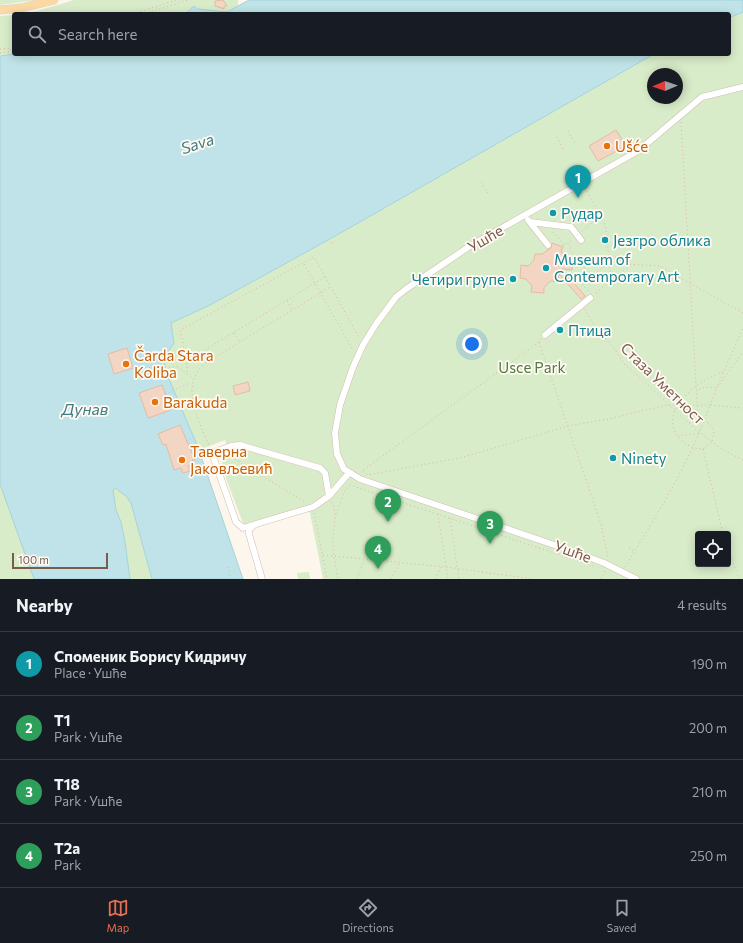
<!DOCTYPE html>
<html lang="en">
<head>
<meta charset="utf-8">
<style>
	:root { --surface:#171b24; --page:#20242c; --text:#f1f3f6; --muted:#9ea1a6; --line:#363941; --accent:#e76f51 }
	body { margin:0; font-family:Commissioner,sans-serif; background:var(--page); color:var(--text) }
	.controls { position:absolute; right:12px; bottom:12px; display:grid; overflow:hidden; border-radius:4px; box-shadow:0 2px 10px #0003 }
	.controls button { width:36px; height:36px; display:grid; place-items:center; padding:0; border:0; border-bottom:1px solid var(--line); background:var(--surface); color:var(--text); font:20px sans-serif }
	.compass { position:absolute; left:647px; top:68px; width:36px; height:36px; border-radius:50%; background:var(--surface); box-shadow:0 2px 10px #0003; rotate:268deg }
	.scale { position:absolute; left:12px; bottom:10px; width:96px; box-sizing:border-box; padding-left:4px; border:2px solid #7a5c4d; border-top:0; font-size:11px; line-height:14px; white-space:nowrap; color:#7a5c4d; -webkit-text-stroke:3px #fffaf3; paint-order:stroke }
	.you { position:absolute; left:472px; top:344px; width:14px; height:14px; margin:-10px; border:3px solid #fff; border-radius:50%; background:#1a73e8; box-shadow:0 0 0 6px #1a73e833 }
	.badge { display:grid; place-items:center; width:26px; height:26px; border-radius:50%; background:var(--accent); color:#fff; font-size:13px; font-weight:700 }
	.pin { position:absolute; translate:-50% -33px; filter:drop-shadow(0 1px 2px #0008) }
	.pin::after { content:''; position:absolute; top:21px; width:14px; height:12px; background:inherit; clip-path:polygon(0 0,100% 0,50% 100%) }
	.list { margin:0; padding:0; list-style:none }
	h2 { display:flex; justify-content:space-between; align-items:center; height:52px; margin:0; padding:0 16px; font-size:17px }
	h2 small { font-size:13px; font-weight:400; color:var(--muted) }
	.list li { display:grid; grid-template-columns:26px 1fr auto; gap:12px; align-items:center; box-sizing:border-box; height:64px; padding:0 16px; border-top:1px solid var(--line) }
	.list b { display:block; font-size:15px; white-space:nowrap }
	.list p { margin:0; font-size:13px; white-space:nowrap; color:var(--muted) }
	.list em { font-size:13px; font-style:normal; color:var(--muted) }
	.icon { flex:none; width:22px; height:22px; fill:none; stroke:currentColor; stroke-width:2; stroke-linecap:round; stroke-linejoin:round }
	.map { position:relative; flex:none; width:743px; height:579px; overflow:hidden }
	.search { position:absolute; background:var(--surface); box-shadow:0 2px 10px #0003; left:12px; right:12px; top:12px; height:44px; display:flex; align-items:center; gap:10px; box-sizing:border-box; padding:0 14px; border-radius:4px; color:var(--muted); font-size:15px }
	.sheet { height:308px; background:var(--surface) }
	nav { display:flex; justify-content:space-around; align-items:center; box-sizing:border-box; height:56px; border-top:1px solid var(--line); background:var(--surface); font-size:11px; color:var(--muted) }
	nav a { display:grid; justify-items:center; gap:2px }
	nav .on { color:var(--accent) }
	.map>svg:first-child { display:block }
	.green { fill:#d8ecc9; fill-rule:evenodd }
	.water { fill:#bfe3e8; stroke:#a5d3da }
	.building { fill:#f3d5c3; stroke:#e6bba3 }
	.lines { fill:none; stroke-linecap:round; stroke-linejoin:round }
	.minor-casing { stroke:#d1beb0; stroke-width:7 }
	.major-casing { stroke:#dad1cd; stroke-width:9 }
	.path { stroke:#d9b8a5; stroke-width:1; stroke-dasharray:1 3; stroke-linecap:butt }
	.minor { stroke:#fff; stroke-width:6 }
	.major { stroke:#fbd9a5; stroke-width:8 }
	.path-bridge { stroke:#d9b8a5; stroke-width:1; stroke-dasharray:1 3; stroke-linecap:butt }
	.food-dot { fill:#e8710a; stroke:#fffaf3; stroke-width:1.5 }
	.culture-dot { fill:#0f9aa8; stroke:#fffaf3; stroke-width:1.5 }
	.labels { text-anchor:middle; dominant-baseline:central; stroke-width:3.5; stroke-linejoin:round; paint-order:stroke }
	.food-label { font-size:15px; fill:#c56008; stroke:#fffaf3; text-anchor:start }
	.culture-label { font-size:15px; fill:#0d838f; stroke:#fffaf3; text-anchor:start }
	.street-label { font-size:15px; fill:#7a5c4d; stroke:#fffaf3 }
	.park-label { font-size:15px; fill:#537a41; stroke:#fffaf3 }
	.water-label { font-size:16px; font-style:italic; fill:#437c86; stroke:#fffaf3 }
</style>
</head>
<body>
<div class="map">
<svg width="743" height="579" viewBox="0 0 743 579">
	<rect width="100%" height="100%" fill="#fdf6ec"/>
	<path class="green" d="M0 0H36L0 5Z
		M74 0H238V7L227 12 197 9 194 6 185 14C174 14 164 11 154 14H27Z
		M743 12V579H323L309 508 246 531 221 465 224 459 230 455 225 440 199 450 164 367 168 352 174 343 171 323 210 305 330 239 654 54H729V18ZM653 74H677V98H653ZM698 534H728V564H698Z
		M14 15V54L0 55V16Z
		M0 484 3 489 34 579H0Z
		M115 488 126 496 131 503 152 579H130L121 522 116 510 113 490Z
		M309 572 310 579H298L297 573Z"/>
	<path class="water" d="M249 0H743V12L729 18V14H185L194 6 197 9 227 12Z
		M14 54H23L26 56 30 54H654L330 239 210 305 171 323 174 343 168 352 164 367 199 450 243 579H152L131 503 126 496 115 488 113 490 116 510 121 522 125 542 130 579H34L0 484V56Z"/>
	<path class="building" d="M223 0 227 6H224V9L215 6V1Z
		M616 130 626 146 598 161 589 146Z
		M552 243 563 247 561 251 566 257 573 258 572 270 562 269 585 296 581 299 559 274 558 282 551 281 544 287V293L531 292 532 286 526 279 520 278 521 265 528 266 534 260 535 254H542L551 248Z
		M127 348 133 368 114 374 108 354Z
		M248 382 250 391 235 395 233 386Z
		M162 385 171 410 148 418 139 393Z
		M180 425 195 460H192L193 464 188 466 190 471 183 473 181 468 174 470 166 444 163 445 158 434Z"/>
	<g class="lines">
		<defs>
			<path id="minor" d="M528 220 548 245
				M530 222 571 227 581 240
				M545 335 590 298
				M329 496 325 473 320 468 240 445 231 446 212 453 236 522 243 528 313 507 329 496 349 473
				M254 525 249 530V534L262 579
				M636 579 604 563 578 553 360 479 344 469 337 454 335 433 340 405 353 367 363 345 376 324 396 297 406 289 470 246 638 151 702 97 743 87"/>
			<path id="major" d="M0 10 21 8 54 0"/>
		</defs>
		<use href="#minor" class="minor-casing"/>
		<use href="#major" class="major-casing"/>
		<path class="path" d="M133 14 176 0
			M144 14 188 0
			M0 49 11 48V52
			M0 53 14 51
			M681 122 698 419
			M568 131 575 144
			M557 137 564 151
			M481 182 488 193
			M585 188 601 216 606 229 611 280 595 294
			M582 231 601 216
			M553 232 564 244 562 246
			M332 242 334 245
			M568 243 571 246 569 248 582 264 590 277
			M563 246 572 240
			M304 264 353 350
			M626 264 659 266 743 313
			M325 277 187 361 180 330 314 257 360 339
			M588 291 582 284 618 255 628 267 611 280
			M287 301 292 310
			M585 309C594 330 614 344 624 364 664 396 695 438 743 460
			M234 333 240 342
			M541 339 539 342 601 524 608 558
			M539 342 362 471 368 475 464 457 568 426 608 419 667 405H710L717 388 743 352
			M133 368 178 367 193 378
			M187 372V361
			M718 385 743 328
			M699 389 706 387 717 388
			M165 394 190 383
			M689 423 698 419 709 423 714 431 712 442 703 449C695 449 687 446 681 440 654 412 699 380 723 372
			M678 436 699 433
			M186 441 197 436
			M210 448C199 420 179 388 204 364L330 287
			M703 449 723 534
			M193 455 206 451
			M228 455 305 502
			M332 502C338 519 333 525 333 542 333 555 336 566 338 579
			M314 513 327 579
			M336 514 344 492 350 485 593 566
			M438 514 448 579
			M450 518 459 579
			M629 548 633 551
			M728 548 739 579
			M323 555 446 567 533 579
			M228 567 231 579
			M625 567C657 514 690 463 710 405L743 408
			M357 579 364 560
			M391 579 399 564
			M435 579 441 567
			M601 579 605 571"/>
		<use href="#minor" class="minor"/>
		<use href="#major" class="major"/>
		<path class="path-bridge" d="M577 235 580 233"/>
	</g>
	<g class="food-dot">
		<circle cx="607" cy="146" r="4"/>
		<circle cx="126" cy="364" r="4"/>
		<circle cx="155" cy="402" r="4"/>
		<circle cx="182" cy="460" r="4"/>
	</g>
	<g class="culture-dot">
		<circle cx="553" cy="213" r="4"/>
		<circle cx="605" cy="240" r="4"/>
		<circle cx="546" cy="268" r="4"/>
		<circle cx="513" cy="279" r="4"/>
		<circle cx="560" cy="330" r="4"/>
		<circle cx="613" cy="458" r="4"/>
	</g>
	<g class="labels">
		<g class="food-label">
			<text x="615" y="146">Ušće</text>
			<text x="134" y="355">Čarda Stara<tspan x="134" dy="17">Koliba</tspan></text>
			<text x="163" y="402">Barakuda</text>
			<text x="190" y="451">Таверна<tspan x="190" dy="17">Јаковљевић</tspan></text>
		</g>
		<g class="culture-label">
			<text x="561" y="213">Рудар</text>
			<text x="613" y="240">Језгро облика</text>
			<text x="554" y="259">Museum of<tspan x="554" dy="17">Contemporary Art</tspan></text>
			<text x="505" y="279" text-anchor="end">Четири групе</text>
			<text x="568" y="330">Птица</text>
			<text x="621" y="458">Ninety</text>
		</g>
		<g class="street-label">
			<text transform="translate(485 238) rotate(-30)">Ушће</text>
			<text transform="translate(663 383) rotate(44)">Стаза Уметност</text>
			<text transform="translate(573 551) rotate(20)">Ушће</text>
		</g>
		<g class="park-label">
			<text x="532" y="367">Usce Park</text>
		</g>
		<g class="water-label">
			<text transform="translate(197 143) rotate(-18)">Sava</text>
			<text x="85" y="408">Дунав</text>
		</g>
	</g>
</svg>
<div class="controls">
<button><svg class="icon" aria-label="locate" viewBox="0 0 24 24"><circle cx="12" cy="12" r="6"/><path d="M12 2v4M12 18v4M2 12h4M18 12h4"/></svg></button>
</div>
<svg class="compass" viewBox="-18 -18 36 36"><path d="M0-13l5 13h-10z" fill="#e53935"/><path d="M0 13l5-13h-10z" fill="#9ea1a6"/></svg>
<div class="scale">100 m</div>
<div class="you"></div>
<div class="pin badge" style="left:578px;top:198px;background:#0f9aa8">1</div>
<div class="pin badge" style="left:388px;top:522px;background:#2e9e5b">2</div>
<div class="pin badge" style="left:490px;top:544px;background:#2e9e5b">3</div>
<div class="pin badge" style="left:378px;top:569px;background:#2e9e5b">4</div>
<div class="search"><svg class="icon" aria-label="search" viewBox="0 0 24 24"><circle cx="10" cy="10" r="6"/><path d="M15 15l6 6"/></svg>Search here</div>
</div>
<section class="sheet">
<h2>Nearby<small>4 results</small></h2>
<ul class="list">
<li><span class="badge" style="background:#0f9aa8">1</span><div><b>Споменик Борису Кидричу</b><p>Place · Ушће</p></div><em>190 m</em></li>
<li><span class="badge" style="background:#2e9e5b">2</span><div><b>Т1</b><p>Park · Ушће</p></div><em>200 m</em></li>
<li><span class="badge" style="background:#2e9e5b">3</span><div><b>Т18</b><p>Park · Ушће</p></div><em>210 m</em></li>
<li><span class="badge" style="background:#2e9e5b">4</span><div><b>Т2а</b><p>Park</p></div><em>250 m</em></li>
</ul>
</section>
<nav>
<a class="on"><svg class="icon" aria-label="map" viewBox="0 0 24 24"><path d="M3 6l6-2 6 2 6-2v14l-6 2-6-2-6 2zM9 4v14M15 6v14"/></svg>Map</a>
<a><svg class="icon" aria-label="directions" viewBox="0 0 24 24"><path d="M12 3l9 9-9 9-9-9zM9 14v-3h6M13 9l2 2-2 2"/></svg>Directions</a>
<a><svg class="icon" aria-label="saved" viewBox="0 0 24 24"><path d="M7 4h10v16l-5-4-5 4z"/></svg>Saved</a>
</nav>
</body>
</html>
